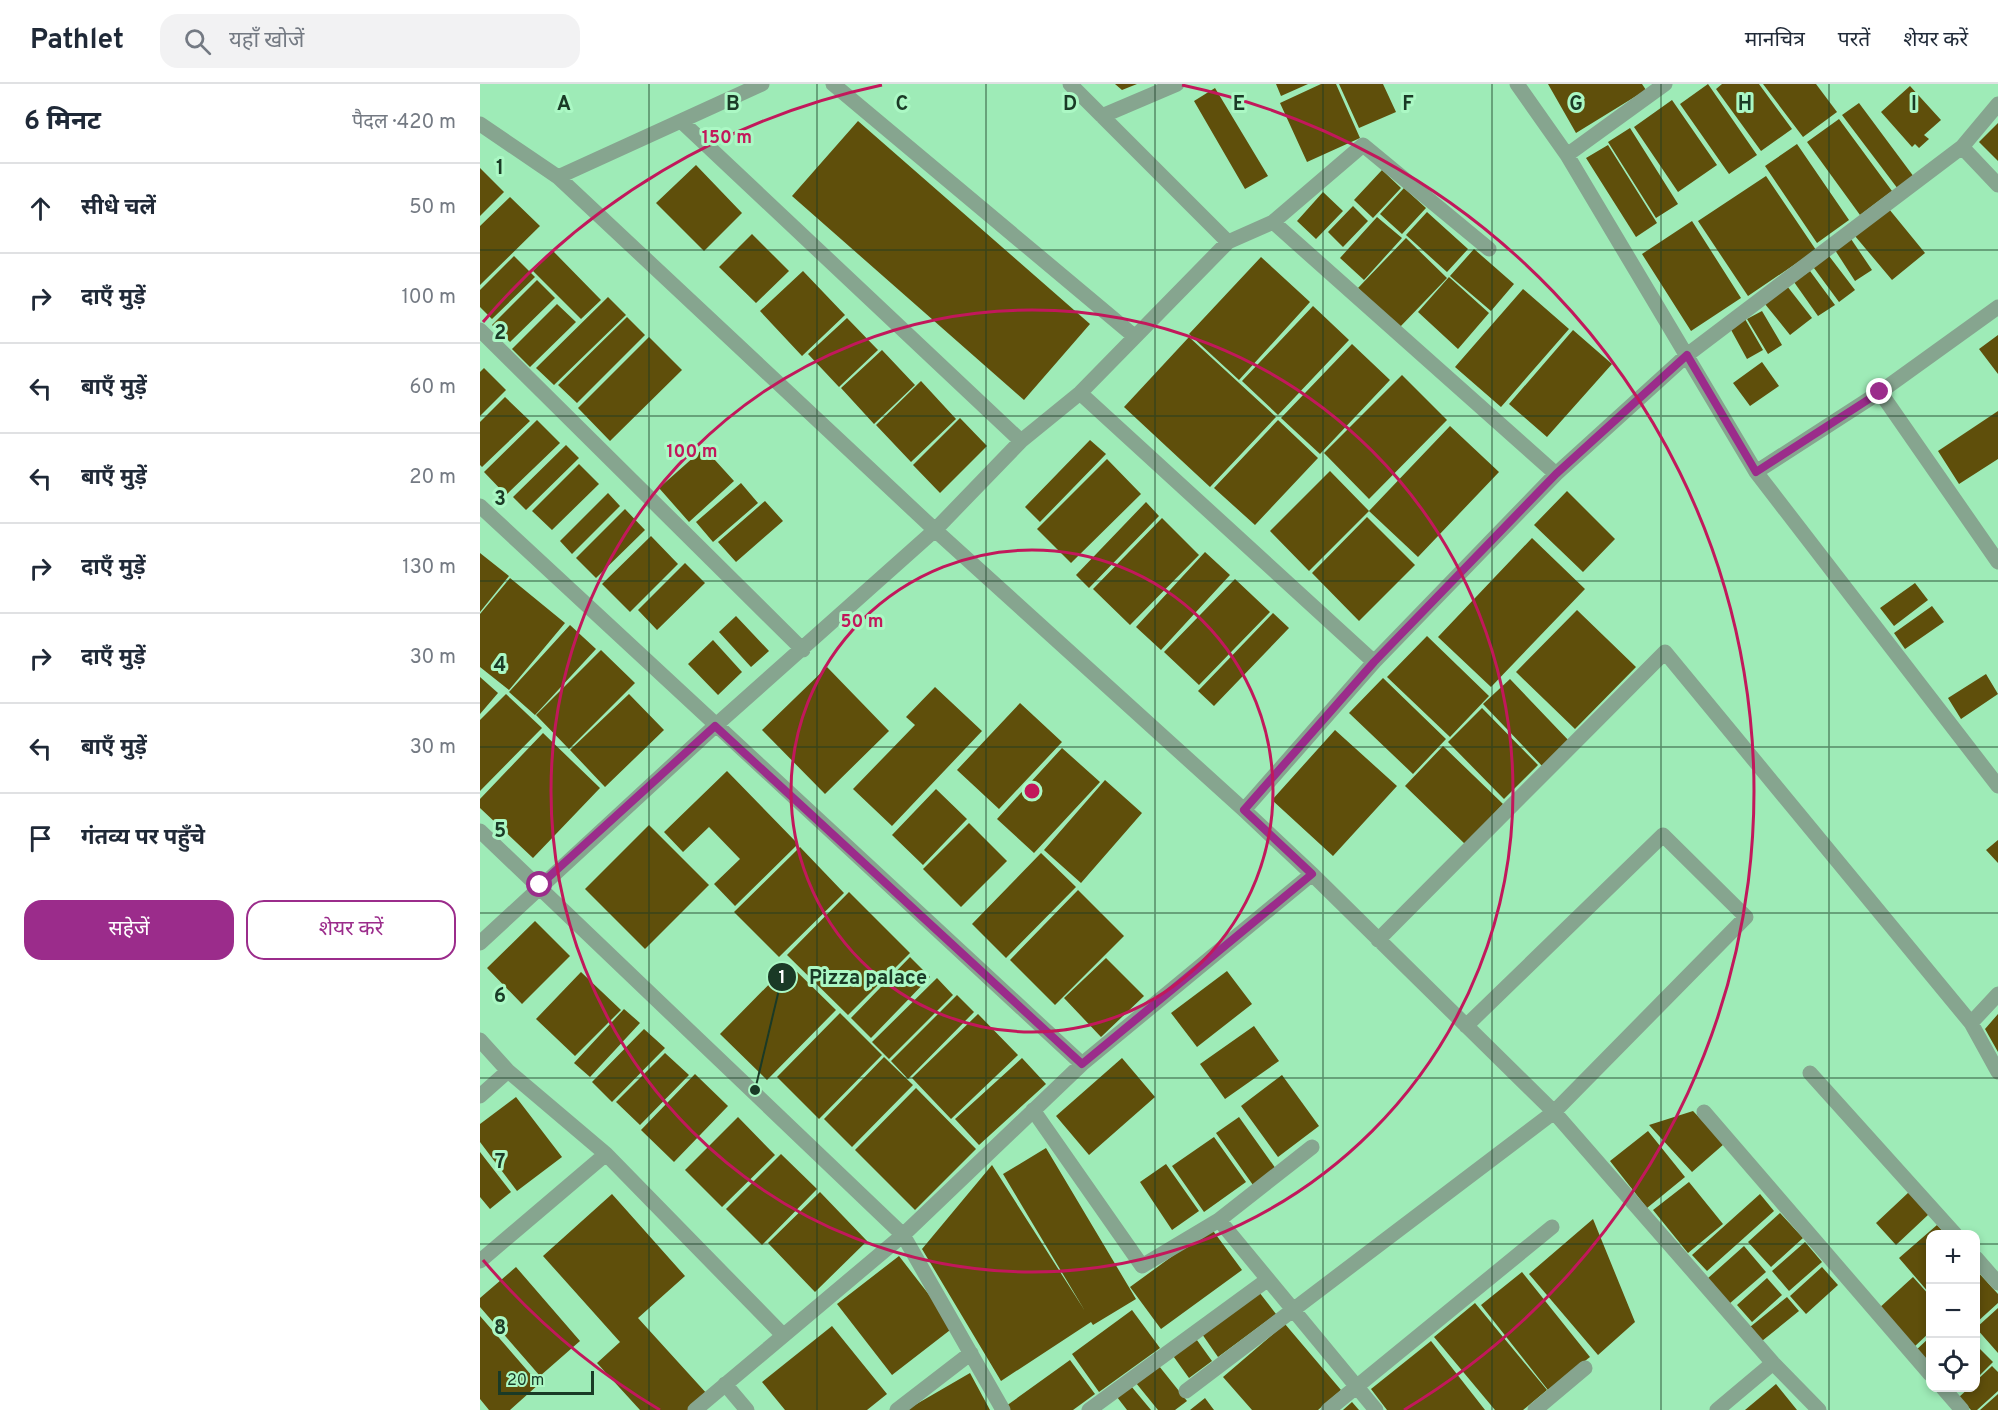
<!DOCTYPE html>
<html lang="hi">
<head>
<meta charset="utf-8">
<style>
	:root { --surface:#fff; --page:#f2f2f3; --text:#1f2937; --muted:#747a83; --line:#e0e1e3; --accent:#9b2c8b }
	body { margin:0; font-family:Overpass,"Noto Sans Devanagari",sans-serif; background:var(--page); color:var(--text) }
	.controls { position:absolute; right:18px; bottom:18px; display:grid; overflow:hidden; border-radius:12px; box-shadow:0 3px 9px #0003 }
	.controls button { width:54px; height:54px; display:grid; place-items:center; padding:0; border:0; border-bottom:2px solid var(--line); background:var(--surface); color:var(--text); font:30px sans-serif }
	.scale { position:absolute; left:18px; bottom:15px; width:96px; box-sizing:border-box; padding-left:6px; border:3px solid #1a3a26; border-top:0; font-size:16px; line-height:21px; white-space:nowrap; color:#1a3a26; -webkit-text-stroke:4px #abf8c4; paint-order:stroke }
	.stop { position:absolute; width:18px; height:18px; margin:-14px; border:4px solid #9b2c8b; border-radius:50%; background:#fff }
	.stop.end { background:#9b2c8b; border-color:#fff; box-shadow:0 2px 6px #0008 }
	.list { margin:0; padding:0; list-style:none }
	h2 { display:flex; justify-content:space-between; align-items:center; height:78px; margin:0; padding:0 24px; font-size:26px }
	h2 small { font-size:20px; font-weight:400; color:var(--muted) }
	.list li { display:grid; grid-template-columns:39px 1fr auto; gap:18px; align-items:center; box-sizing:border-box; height:90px; padding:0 24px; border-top:2px solid var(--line) }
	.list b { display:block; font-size:22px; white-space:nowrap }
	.list em { font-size:20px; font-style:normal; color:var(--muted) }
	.actions { display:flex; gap:12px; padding:18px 24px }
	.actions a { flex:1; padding:14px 0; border:2px solid var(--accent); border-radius:18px; text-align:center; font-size:21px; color:var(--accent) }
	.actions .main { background:var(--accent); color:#fff }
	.icon { flex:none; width:33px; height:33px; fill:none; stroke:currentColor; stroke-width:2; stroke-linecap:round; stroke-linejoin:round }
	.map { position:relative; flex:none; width:1518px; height:1326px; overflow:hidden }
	header { display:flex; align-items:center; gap:36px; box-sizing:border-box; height:84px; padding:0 30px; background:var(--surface); border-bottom:2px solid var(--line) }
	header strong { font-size:28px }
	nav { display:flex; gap:33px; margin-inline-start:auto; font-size:21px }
	.search { width:420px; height:54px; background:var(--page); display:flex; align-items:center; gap:15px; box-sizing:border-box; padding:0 21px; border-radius:18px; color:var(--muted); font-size:22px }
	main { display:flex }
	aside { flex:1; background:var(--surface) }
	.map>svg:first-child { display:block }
	.building { fill:#5f4f0b }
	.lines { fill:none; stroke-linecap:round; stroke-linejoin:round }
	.minor { stroke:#86a58f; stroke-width:15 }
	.route { stroke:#9b2c8b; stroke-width:8 }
	.grid { fill:none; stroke:#1a3a26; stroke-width:1.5; stroke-opacity:0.55 }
	.ring { fill:none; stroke:#c2185b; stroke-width:3 }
	.grid-label { font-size:20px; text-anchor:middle; font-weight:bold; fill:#1a3a26; stroke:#abf8c4; stroke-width:6; stroke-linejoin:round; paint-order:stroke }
	.centre { fill:#c2185b; stroke:#abf8c4; stroke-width:3 }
	.ring-label { font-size:18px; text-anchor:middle; font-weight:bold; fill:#c2185b; stroke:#abf8c4; stroke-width:6; stroke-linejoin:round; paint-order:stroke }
	.leader { fill:none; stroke:#1a3a26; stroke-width:2 }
	.callout-dot { fill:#1a3a26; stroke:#abf8c4; stroke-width:2 }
	.mark-label { font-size:18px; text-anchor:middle; font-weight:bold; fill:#fff }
	.callout-label { font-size:20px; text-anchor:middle; font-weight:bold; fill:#1a3a26; stroke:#abf8c4; stroke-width:6; stroke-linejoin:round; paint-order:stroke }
</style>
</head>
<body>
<header>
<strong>Pathlet</strong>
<div class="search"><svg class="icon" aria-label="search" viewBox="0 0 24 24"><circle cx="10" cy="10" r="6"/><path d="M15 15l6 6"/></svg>यहाँ खोजें</div>
<nav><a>मानचित्र</a><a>परतें</a><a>शेयर करें</a></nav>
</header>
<main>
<aside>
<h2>6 मिनट<small>पैदल · 420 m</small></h2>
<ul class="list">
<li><svg class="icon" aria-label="ahead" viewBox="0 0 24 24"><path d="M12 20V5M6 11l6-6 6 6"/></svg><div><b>सीधे चलें</b></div><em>50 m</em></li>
<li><svg class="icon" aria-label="right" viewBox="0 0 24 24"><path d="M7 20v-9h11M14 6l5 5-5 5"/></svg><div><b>दाएँ मुड़ें</b></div><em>100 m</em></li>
<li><svg class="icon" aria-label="left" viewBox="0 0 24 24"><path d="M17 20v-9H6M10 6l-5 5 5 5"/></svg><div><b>बाएँ मुड़ें</b></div><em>60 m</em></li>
<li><svg class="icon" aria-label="left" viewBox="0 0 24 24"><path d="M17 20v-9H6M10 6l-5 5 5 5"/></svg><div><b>बाएँ मुड़ें</b></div><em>20 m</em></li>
<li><svg class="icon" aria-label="right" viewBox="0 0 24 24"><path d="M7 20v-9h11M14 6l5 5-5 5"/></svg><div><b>दाएँ मुड़ें</b></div><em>130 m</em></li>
<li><svg class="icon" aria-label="right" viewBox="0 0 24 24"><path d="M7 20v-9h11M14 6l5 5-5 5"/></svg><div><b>दाएँ मुड़ें</b></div><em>30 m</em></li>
<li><svg class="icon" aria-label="left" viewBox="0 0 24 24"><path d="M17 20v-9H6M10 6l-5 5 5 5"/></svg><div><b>बाएँ मुड़ें</b></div><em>30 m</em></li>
<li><svg class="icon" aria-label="arrive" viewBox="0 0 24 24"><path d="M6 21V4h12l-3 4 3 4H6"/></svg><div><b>गंतव्य पर पहुँचे</b></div></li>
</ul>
<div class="actions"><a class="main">सहेजें</a><a>शेयर करें</a></div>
</aside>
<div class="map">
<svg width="1518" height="1326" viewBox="0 0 1518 1326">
	<rect width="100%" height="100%" fill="#9eebb7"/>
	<path class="building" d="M635 0H657L642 6Z
		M796 0H828L801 12Z
		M841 0H856L880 54 827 78 800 19Z
		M859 0H903L916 28 879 44Z
		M1068 0H1162L1166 6 1096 49Z
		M1228 0 1277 71 1249 90 1200 20Z
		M1242 0H1279L1312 45 1281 67 1236 5Z
		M1283 0H1336L1357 28 1323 53Z
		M1430 2 1461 36 1444 51 1449 55 1439 64 1435 60 1432 63 1401 28Z
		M735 4 788 92 765 105 714 17Z
		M1192 16 1237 81 1198 108 1154 43Z
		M1379 19 1434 93 1418 105 1362 31Z
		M1359 35 1412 107 1380 131 1327 58Z
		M378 37 610 240 544 316 312 112Z
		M1518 39V77L1499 58Z
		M1150 44 1198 120 1176 134 1128 58Z
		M1317 60 1369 136 1337 159 1285 82Z
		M1128 61 1177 139 1156 153 1106 74Z
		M216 81 262 129 224 167 176 119Z
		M0 84 24 108 0 132Z
		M902 86 921 104 893 134 874 116Z
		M1286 92 1336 166 1268 212 1218 137Z
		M924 104 946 124 922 150 900 130Z
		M843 108 863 127 836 155 817 137Z
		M30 113 60 142 0 201V142Z
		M873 122 888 137 863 163 848 148Z
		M1409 125 1445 169 1412 196 1375 152Z
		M947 128 988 165 967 188 926 151Z
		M897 133 922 154 884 196 860 174Z
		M1212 137 1261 214 1211 247 1162 170Z
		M272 150 309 187 276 219 239 183Z
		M1369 152 1392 186 1375 197 1353 163Z
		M926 154 967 194 919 244 878 204Z
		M994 165 1034 200 1011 227 970 192Z
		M73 167 121 216 101 235 53 187Z
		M1346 168 1375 206 1359 218 1331 180Z
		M34 172 55 193 12 235 0 223V206Z
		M781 173 830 218 759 296 709 250Z
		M323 187 365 231 322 272 280 227Z
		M1330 187 1355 221 1338 232 1314 198Z
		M969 193 1009 229 978 265 938 228Z
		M57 196 75 214 30 258 12 241Z
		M1307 202 1332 234 1310 251 1285 220Z
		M1043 205 1089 245 1021 323 975 283Z
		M128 213 146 231 74 301 56 284Z
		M77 220 96 238 50 283 32 265Z
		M833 222 869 256 798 331 762 297Z
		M1282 227 1302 261 1288 270 1267 235Z
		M147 233 165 251 97 319 78 301Z
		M367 234 398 266 359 303 328 270Z
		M1265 235 1283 266 1267 275 1250 244Z
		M1093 246 1132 280 1067 353 1029 320Z
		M1518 251V290L1499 265Z
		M169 253 202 286 130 357 98 324Z
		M709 253 796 333 730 403 644 323Z
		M872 260 910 296 840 370 801 334Z
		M402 266 435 301 394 340 361 304Z
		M1282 278 1299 302 1270 322 1253 299Z
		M4 284 26 306 0 332V288Z
		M922 291 967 336 889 415 844 369Z
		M441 297 476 335 431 378 396 341Z
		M25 313 50 337 2 383 0 381V338Z
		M1518 327V375L1479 400 1458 367Z
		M480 334 507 362 460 409 433 381Z
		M57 336 80 359 26 411 4 388Z
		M798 336 838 374 775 441 734 404Z
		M970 342 1019 388 938 473 889 427Z
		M610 356 626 370 560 438 545 423Z
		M86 361 99 374 46 426 33 413Z
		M224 364 254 397 209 438 179 404Z
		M627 375 661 410 591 479 557 445Z
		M99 380 119 400 72 446 52 427Z
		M850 387 889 427 829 487 790 447Z
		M261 399 278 419 233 458 216 438Z
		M1087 407 1135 455 1103 488 1054 441Z
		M128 409 140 422 92 470 80 457Z
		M285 417 303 437 256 478 238 458Z
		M666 418 679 432 609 504 596 491Z
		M145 425 165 446 116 494 96 474Z
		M887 433 935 481 879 537 832 489Z
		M682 434 719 471 650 541 613 505Z
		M171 452 198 480 150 528 122 500Z
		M1052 454 1105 505 1011 603 958 553Z
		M725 468 750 491 681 566 656 543Z
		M0 469 29 492 0 528Z
		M205 479 225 499 177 546 158 526Z
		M30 494 85 539 29 606 0 583V530Z
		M755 495 790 528 719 601 684 568Z
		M1435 499 1448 516 1414 542 1400 524Z
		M1452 522 1464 538 1425 565 1414 549Z
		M1097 526 1156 583 1095 645 1036 588Z
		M793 529 809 544 734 622 718 607Z
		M256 532 289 567 271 583 239 548Z
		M90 541 116 565 55 631 29 608Z
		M947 552 1009 612 970 653 907 593Z
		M233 556 262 588 238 611 208 580Z
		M121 566 155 599 89 665 56 631Z
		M347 583 409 647 345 710 282 646Z
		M1506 590 1518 610 1481 635 1468 614Z
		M0 593 18 609 0 630Z
		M903 594 966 655 933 690 869 629Z
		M1030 595 1091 659 1064 684 1003 620Z
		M455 603 502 647 412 742 373 705 435 641 426 633Z
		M26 610 62 644 0 707V636Z
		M149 610 184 646 125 703 90 666Z
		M540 619 582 658 519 725 477 686Z
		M1002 624 1058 681 1024 715 968 658Z
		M855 646 917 702 853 772 792 716Z
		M63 649 120 704 53 774 0 724V715Z
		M963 662 1023 720 985 760 925 702Z
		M582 664 620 698 554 769 517 735Z
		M247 687 318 760 255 822 234 800 260 775 229 743 203 768 184 748Z
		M625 696 662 729 601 799 564 766Z
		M456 705 487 735 443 781 412 751Z
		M489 739 527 777 481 823 443 785Z
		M169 741 229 801 165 865 105 805Z
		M1518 756V779L1506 766Z
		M320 763 364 809 299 873 254 828Z
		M561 769 596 803 526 874 492 840Z
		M598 806 644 852 575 921 530 876Z
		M369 808 430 869 368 931 307 871Z
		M55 837 90 872 42 920 7 884Z
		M430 873 450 893 391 954 371 934Z
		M626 874 664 912 621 953 584 914Z
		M309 880 356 926 287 996 240 950Z
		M747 887 772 920 717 963 691 929Z
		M101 888 141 926 95 972 56 935Z
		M457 894 473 911 409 975 392 958Z
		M477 911 494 928 428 995 411 977Z
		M144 925 160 939 110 993 94 979Z
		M360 929 402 971 339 1035 297 993Z
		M498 930 538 971 471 1035 432 994Z
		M1518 930V968L1505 945Z
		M774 942 799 977 745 1015 720 980Z
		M164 945 185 964 132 1018 112 998Z
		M185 969 209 991 160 1041 136 1018Z
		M404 973 433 1001 372 1063 344 1035Z
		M542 974 566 1000 499 1061 475 1035Z
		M642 974 675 1013 609 1071 576 1032Z
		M215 990 248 1022 194 1078 161 1046Z
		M802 991 839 1042 798 1073 761 1022Z
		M436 1004 496 1065 435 1126 375 1066Z
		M36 1013 82 1073 37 1107 0 1058V1040Z
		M1213 1027 1244 1060 1212 1088 1169 1041Z
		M258 1033 295 1071 242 1123 205 1086Z
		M759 1033 796 1085 773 1101 736 1049Z
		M1168 1047 1205 1093 1167 1124 1130 1077Z
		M734 1053 766 1098 724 1128 692 1082Z
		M566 1064 656 1215 613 1241 611 1238 521 1297 442 1165 512 1081 605 1227 523 1090Z
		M0 1068 31 1108 10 1125 0 1113Z
		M301 1070 337 1105 282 1161 246 1125Z
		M686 1080 719 1127 692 1146 660 1098Z
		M1209 1098 1243 1140 1208 1169 1173 1126Z
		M340 1108 387 1157 335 1208 288 1159Z
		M1429 1108 1449 1130 1416 1161 1396 1139Z
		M132 1110 205 1192 158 1234 228 1311 212 1326H160L117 1279 140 1258 63 1172Z
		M1280 1110 1294 1127 1227 1187 1212 1171Z
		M1300 1129 1323 1154 1291 1183 1268 1158Z
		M1113 1135 1155 1238 1118 1271 1049 1190Z
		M1457 1141 1466 1150H1450V1210L1419 1174Z
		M731 1144 762 1186 681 1245 650 1203Z
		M1325 1158 1342 1178 1309 1207 1292 1187Z
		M1264 1162 1286 1188 1249 1220 1227 1195Z
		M419 1172 474 1243 412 1291 357 1220Z
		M36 1183 100 1257 60 1292 0 1223V1214Z
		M1342 1183 1358 1201 1326 1230 1310 1212Z
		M1497 1187 1518 1210V1219L1496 1239Z
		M1042 1188 1110 1273 1068 1306 1001 1221Z
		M1433 1193 1450 1212V1248L1433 1264 1397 1226Z
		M1287 1194 1302 1211 1272 1238 1257 1221Z
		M779 1208 796 1230 738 1273 722 1250Z
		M1307 1213 1319 1227 1282 1257 1270 1243Z
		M995 1219 1067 1306 1043 1326H1015L954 1253Z
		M1518 1224V1269L1496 1244Z
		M652 1226 680 1264 619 1308 592 1270Z
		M0 1232 59 1300 30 1326H9L0 1315Z
		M805 1240 861 1306 838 1326H772L743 1293Z
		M352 1242 407 1310 387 1326H305L282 1298Z
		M714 1252 732 1277 709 1294 691 1269Z
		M1450 1253V1286L1434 1268Z
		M951 1257 1005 1326H907L891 1305Z
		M1496 1261 1513 1278 1496 1295Z
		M590 1276 615 1310 593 1326H529L526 1322Z
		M679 1282 707 1317 695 1326H678L656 1299Z
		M1512 1282 1518 1288V1307L1497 1326H1491L1479 1313 1489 1304H1496V1297Z
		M490 1289 510 1326H429L428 1325Z
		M1296 1300 1317 1326H1265Z
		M651 1302 671 1326H647L637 1313Z
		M1518 1310V1326H1500Z
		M725 1314 734 1326H710Z
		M872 1318 879 1326H863Z"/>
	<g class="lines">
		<path class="minor" d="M353 0 654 252
			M590 0 748 158
			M1037 0 1087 71 1276 388 1518 702
			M622 32 697 0
			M201 37 541 357
			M0 40 78 93 455 446 764 726 832 790 1074 1028 1293 1279 1339 1326
			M1482 63 1518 101
			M1087 71 1185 0
			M78 93 282 0
			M793 138 1076 390
			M0 246 323 566
			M1400 308 1518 478
			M600 309 894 578
			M1276 388 1400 308 1518 223
			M0 422 602 980
			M764 726 894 578 1076 390 1207 271 1482 63 1518 20
			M0 747 423 1151 523 1326
			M898 856 1185 568 1491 939 1518 988
			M0 859 235 642 455 446 541 357 600 309 748 158 793 138 883 61 1009 165
			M1491 939 1518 910
			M0 956 28 987 126 1070 302 1250
			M1330 989 1475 1150
			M0 1012 28 987
			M553 1026 662 1182 739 1136 832 1063
			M1224 1028 1450 1290
			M739 1136 896 1326
			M1496 1174 1518 1199
			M0 1177 126 1070
			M245 1300 267 1326
			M1463 1304 1482 1326
			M706 1307 1074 1028 1266 833 1183 751 986 942
			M215 1326 423 1151 602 980 832 790
			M417 1326 491 1269
			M609 1326 787 1196
			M848 1326 1072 1143
			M1055 1326 1105 1284
			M1237 1326 1293 1279"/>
	</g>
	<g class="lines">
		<path class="route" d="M60 801 235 642 602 980 832 790 764 726 894 578 1076 390 1207 271 1276 388 1400 308"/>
	</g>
	<path class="grid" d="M169 0V1326M337 0V1326M506 0V1326M675 0V1326M843 0V1326M1012 0V1326M1181 0V1326M1349 0V1326M0 166H1518M0 332H1518M0 497H1518M0 663H1518M0 829H1518M0 994H1518M0 1160H1450M1496 1160H1518"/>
	<g class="ring">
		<circle cx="552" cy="707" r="241"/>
		<circle cx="552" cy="707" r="481"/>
		<path d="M180 1326A722 722 0 0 1 3 1176M3 238A722 722 0 0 1 402 1M702 1A722 722 0 0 1 924 1326"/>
	</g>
	<g class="grid-label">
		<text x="84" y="26">A</text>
		<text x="253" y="26">B</text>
		<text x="422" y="26">C</text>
		<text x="590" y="26">D</text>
		<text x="759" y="26">E</text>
		<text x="928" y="26">F</text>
		<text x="1096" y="26">G</text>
		<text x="1265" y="26">H</text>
		<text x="1434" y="26">I</text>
		<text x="20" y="90">1</text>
		<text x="20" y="255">2</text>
		<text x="20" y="421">3</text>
		<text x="20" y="587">4</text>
		<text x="20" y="753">5</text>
		<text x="20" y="918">6</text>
		<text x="20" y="1084">7</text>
		<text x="20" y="1250">8</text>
	</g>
	<circle cx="552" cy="707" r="9" class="centre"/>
	<g class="ring-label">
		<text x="247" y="59">150 m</text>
		<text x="212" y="373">100 m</text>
		<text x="382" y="543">50 m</text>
	</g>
	<path class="leader" d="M275 1006L302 893"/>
	<g class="callout-dot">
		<circle cx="275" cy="1006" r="6"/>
		<circle cx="302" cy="893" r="15"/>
	</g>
	<g class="mark-label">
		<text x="302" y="899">1</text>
	</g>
	<g class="callout-label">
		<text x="388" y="900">Pizza palace</text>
	</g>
</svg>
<div class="controls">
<button>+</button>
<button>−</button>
<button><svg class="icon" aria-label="locate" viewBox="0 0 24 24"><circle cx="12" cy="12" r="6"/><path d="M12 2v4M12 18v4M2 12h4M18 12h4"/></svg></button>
</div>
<div class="scale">20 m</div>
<div class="stop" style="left:60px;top:801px"></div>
<div class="stop end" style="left:1400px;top:308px"></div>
</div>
</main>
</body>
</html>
